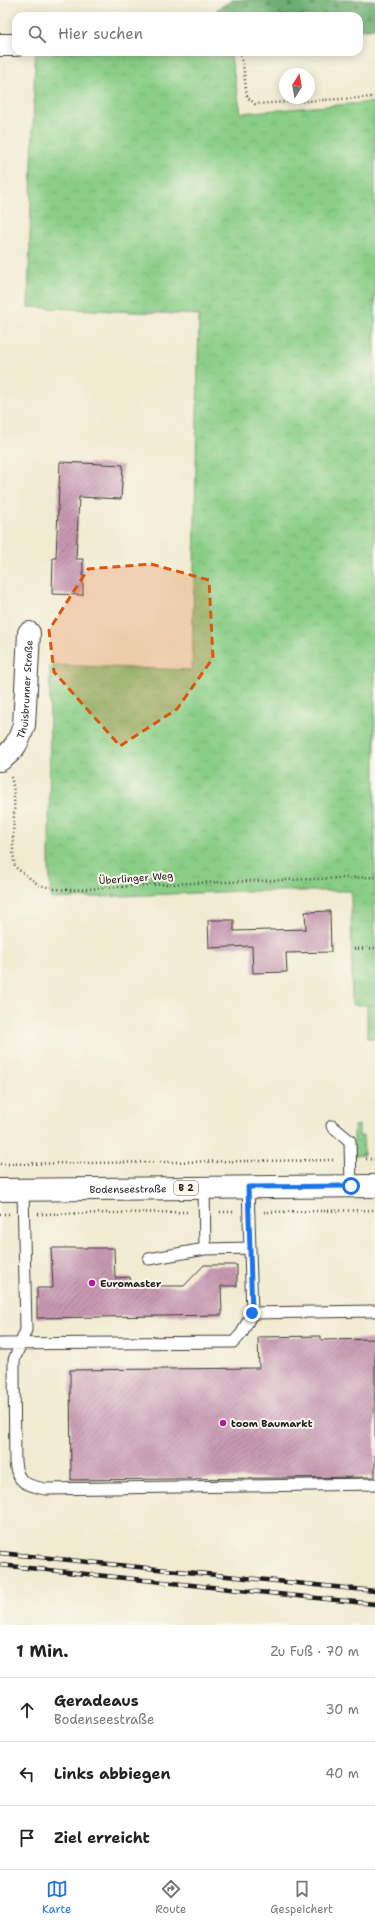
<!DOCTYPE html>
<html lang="de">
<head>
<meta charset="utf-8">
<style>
	:root { --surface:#fff; --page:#f2f2f2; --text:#222; --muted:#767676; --line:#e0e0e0; --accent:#1a73e8 }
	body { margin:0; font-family:"Shantell Sans",sans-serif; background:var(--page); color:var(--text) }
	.compass { position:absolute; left:279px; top:68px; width:36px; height:36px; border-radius:50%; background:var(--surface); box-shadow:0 2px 10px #0003; rotate:11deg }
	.stop { position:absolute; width:12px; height:12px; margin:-9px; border:3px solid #1a73e8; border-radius:50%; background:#fff }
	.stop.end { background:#1a73e8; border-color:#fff; box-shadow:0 1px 4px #0008 }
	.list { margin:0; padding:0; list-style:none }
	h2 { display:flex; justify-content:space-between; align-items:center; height:52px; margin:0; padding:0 16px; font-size:17px }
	h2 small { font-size:13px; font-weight:400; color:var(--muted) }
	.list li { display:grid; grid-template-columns:26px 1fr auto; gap:12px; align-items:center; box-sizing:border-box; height:64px; padding:0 16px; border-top:1px solid var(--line) }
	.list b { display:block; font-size:15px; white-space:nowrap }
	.list p { margin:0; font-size:13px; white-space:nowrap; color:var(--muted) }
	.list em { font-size:13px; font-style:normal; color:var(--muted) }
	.icon { flex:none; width:22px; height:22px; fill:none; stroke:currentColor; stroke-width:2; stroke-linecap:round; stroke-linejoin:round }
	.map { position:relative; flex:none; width:375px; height:1625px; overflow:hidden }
	.search { position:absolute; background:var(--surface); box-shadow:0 2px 10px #0003; left:12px; right:12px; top:12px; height:44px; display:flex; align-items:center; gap:10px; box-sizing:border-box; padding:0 14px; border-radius:12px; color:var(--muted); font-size:15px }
	.sheet { height:244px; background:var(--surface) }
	nav { display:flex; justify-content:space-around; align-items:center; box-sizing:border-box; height:56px; border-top:1px solid var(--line); background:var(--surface); font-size:11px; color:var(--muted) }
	nav a { display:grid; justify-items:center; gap:2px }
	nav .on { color:var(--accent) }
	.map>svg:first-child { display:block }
	.grass { fill:url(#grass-dots); stroke:#527451 }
	.forest { fill:url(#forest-firs); stroke:#456648 }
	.park { fill:url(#park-crowns); stroke:#527451 }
	.building { fill:url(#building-hatch) }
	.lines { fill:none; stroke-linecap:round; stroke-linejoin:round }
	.service-casing { stroke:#3c3b37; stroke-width:13 }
	.minor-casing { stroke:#3c3b37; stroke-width:24 }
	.primary-casing { stroke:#3c3b37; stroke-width:24 }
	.path { stroke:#3c3b37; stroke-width:2.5; stroke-dasharray:1 3; stroke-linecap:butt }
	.service { stroke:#fff; stroke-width:11 }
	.minor { stroke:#fff; stroke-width:22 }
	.primary { stroke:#fff; stroke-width:22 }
	.rail-casing { stroke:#1c1c1c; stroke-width:4.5 }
	.rail { stroke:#fbf7ec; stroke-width:3; stroke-dasharray:9; stroke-linecap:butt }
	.route { stroke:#1a73e8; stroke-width:5 }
	.marked { fill:#de560d; fill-opacity:0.2; stroke:#de560d; stroke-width:3; stroke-dasharray:8 5; stroke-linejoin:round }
	.poi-dot { fill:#b5179e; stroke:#fbf7ec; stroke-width:1.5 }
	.labels { text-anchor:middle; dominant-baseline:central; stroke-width:4; stroke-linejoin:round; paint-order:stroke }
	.shield { fill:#fbf7ec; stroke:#5f5e5a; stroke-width:1 }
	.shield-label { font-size:9px; font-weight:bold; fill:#1c1c1c }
	.street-label { font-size:10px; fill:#1c1c1c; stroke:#fbf7ec }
	.poi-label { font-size:10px; font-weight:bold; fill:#1c1c1c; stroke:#fbf7ec; text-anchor:start }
</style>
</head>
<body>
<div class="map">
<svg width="375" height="1625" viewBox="0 0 375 1625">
	<defs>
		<pattern id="grass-dots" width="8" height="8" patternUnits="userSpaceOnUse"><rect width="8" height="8" fill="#89cd86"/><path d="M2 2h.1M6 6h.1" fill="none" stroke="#76af73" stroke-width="1.8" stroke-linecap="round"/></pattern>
		<pattern id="forest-firs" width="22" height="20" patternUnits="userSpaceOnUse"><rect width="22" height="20" fill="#6eb073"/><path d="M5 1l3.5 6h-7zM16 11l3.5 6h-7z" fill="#5a8e5e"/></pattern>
		<pattern id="park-crowns" width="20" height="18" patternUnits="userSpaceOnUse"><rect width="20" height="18" fill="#89cd86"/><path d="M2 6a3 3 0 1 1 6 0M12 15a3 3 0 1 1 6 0" fill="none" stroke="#76af73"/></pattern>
		<pattern id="building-hatch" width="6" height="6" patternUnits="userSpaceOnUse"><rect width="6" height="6" fill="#c899b3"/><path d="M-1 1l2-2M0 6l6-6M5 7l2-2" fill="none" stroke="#a27c91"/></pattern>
	</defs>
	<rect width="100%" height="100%" fill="#fbf7ec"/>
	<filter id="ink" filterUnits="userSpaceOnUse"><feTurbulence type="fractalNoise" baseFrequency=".025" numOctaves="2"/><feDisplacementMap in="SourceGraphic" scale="8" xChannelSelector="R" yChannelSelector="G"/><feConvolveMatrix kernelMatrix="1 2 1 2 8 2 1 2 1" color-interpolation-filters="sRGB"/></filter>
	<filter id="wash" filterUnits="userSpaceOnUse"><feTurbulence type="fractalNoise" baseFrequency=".012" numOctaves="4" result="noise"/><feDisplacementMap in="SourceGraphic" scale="16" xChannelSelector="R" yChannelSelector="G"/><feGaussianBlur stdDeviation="0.9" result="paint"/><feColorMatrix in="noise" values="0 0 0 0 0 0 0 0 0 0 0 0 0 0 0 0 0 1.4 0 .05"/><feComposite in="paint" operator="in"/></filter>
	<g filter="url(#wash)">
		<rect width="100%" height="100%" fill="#f1ebd2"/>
		<path class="grass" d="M367 1005H375V1038H367Z
			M359 1125V1136H363L364 1155 354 1156V1126Z"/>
		<path class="forest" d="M233 0H375V28L359 30V16H215L217 9Z"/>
		<path class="park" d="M81 52H230L241 113 375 102V1005H352L351 891H243L51 899 49 867 50 665 192 670 199 315 28 307 35 55Z"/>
		<g id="blocks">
			<path class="building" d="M60 462 123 465 121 499 79 497 76 559H83V595L52 594 53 558H56Z
				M330 911 331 952 286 953 287 972 253 973 252 946 209 948 208 920H234V931L306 929 305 912Z
				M51 1248H114L115 1278 130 1277 131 1286H184L204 1265H237V1286H221L222 1315 37 1318V1288H53Z
				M321 1336V1340L375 1339V1477L71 1480 70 1370 259 1368 258 1337Z"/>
		</g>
	</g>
	<g filter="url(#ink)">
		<use href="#blocks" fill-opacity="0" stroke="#3c3b37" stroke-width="1"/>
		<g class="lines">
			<defs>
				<path id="service" d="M332 1126 350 1141 351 1186
					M204 1188 205 1249
					M23 1190 26 1330 14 1360V1371L15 1462C17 1483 26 1485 45 1489L375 1484
					M149 1259 205 1249 250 1248
					M252 1313 375 1311
					M0 1344 234 1342 242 1333 252 1313 248 1187"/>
				<g id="minor">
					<path d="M0 45H16"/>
					<path id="s1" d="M0 760C14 751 19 741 24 725L29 633"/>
				</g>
				<g id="primary">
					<path id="s2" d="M0 1190 375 1186"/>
				</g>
			</defs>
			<use href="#service" class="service-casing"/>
			<use href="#minor" class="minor-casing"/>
			<use href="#primary" class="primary-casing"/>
			<path class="path" d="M239 52 243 64 247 97 255 104 375 97
				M11 777C19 804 9 837 15 867L39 885 55 889 72 890 164 884 375 877
				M354 949 375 948
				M366 1159H375
				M0 1164 335 1160
				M220 1212H235
				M264 1212 375 1210
				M0 1214H9
				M38 1214 189 1212"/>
			<use href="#service" class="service"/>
			<use href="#minor" class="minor"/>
			<use href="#primary" class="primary"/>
			<defs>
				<path id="rail" d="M0 1553 375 1591
					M0 1565 375 1604"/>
			</defs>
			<use href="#rail" class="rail-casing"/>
			<use href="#rail" class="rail"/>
		</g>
	</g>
	<g class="lines" filter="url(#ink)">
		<path class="route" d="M252 1313 248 1187 351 1186"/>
	</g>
	<path class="marked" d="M151 564 209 580 213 658 177 709 120 746 54 672 49 630 88 569Z"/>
	<g class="poi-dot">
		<circle cx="92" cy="1283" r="4"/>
		<circle cx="223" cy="1423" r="4"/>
	</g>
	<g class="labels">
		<rect class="shield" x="174" y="1181" width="24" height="14" rx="3"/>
		<g class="shield-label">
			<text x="186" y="1188">B 2</text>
		</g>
		<g class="street-label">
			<text stroke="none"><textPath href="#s1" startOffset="79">Thuisbrunner Straße</textPath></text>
			<text transform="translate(136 878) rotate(-4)">Überlinger Weg</text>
			<text stroke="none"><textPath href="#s2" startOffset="128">Bodenseestraße</textPath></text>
		</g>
		<g class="poi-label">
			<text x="100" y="1283">Euromaster</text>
			<text x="231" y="1423">toom Baumarkt</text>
		</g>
	</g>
</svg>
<svg class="compass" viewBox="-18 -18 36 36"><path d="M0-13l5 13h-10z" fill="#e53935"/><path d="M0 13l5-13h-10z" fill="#767676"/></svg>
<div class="stop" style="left:351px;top:1186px"></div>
<div class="stop end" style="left:252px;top:1313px"></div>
<div class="search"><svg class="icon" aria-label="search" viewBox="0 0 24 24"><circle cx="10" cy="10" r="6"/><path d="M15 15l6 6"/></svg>Hier suchen</div>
</div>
<section class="sheet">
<h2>1 Min.<small>Zu Fuß · 70 m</small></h2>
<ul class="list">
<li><svg class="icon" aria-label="ahead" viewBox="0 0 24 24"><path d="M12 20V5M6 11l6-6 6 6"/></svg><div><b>Geradeaus</b><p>Bodenseestraße</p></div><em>30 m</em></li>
<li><svg class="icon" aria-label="left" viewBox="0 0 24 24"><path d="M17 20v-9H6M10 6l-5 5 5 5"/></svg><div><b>Links abbiegen</b></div><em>40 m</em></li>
<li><svg class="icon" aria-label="arrive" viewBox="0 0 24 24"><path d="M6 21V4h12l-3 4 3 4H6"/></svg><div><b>Ziel erreicht</b></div></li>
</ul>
</section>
<nav>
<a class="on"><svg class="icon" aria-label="map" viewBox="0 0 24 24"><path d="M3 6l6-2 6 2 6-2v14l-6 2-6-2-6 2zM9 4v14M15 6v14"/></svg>Karte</a>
<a><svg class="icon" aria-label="directions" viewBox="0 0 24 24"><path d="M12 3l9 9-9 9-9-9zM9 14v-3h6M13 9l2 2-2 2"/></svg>Route</a>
<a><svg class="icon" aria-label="saved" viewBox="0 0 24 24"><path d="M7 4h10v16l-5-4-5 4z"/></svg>Gespeichert</a>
</nav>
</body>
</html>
